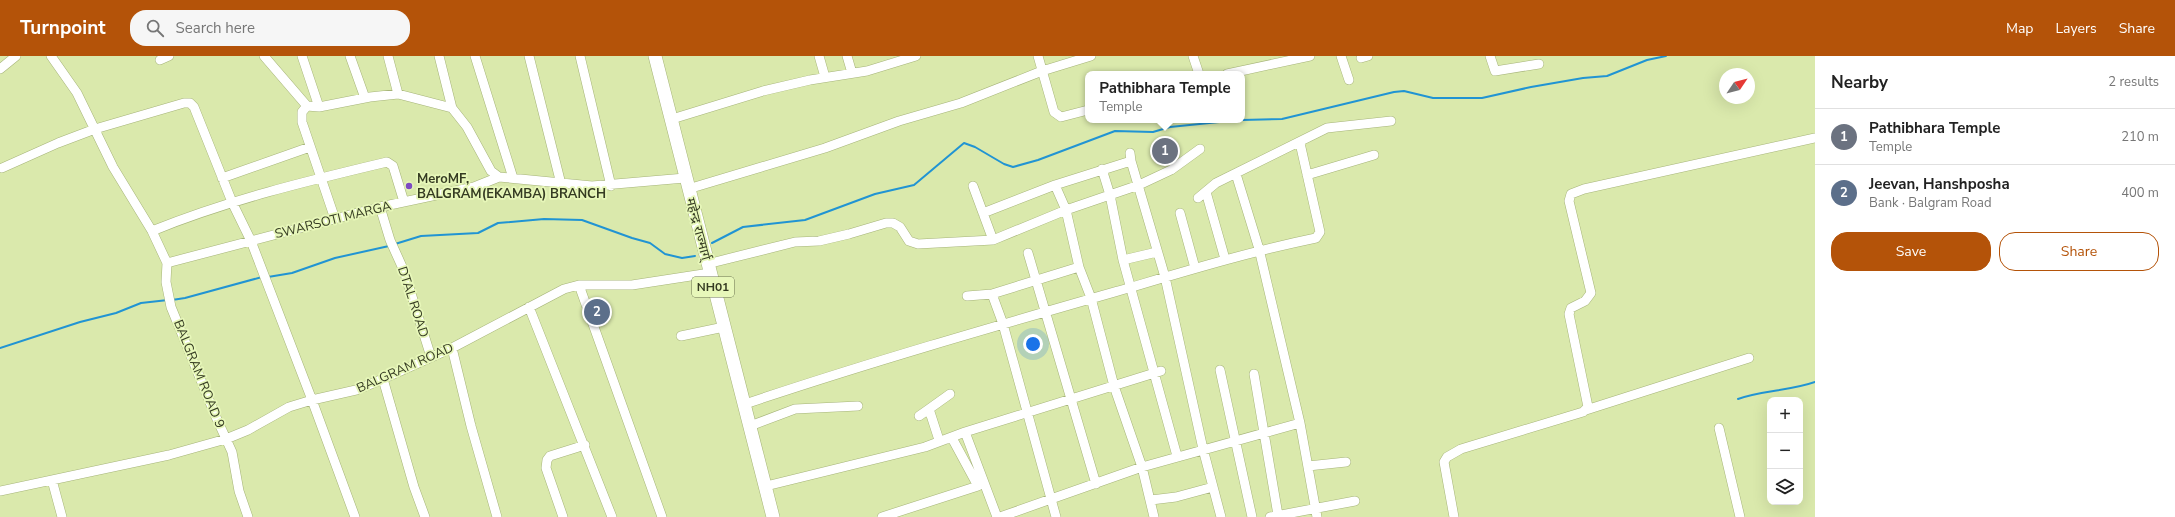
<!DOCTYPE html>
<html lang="en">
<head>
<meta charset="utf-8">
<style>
	:root { --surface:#fff; --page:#f6f6f6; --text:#222; --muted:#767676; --line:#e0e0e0; --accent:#b45309 }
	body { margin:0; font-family:"Nunito Sans","Noto Sans Devanagari",sans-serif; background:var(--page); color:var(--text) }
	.controls { position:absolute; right:12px; bottom:12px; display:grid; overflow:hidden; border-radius:8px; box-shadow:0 4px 16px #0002 }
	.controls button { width:36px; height:36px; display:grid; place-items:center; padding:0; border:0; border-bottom:1px solid var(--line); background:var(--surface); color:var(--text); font:20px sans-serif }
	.compass { position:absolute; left:1719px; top:12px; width:36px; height:36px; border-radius:50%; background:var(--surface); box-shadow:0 4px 16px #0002; rotate:55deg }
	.you { position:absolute; left:1033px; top:288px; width:14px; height:14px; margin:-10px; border:3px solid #fff; border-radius:50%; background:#1a73e8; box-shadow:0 0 0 6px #1a73e833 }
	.badge { display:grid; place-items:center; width:26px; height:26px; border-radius:50%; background:var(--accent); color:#fff; font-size:13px; font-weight:700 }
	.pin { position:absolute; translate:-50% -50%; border:2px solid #fff; box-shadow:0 1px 4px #0006 }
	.popup { position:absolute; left:1085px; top:15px; width:160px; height:52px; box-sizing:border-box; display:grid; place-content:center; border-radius:8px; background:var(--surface); filter:drop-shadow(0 1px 3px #0005); font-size:13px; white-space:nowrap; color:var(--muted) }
	.popup b { font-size:15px; color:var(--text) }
	.popup::after { content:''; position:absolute; left:50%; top:100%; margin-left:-8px; border:8px solid transparent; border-top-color:var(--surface) }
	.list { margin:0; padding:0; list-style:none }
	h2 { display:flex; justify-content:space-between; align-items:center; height:52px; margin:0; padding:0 16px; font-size:17px }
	h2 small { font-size:13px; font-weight:400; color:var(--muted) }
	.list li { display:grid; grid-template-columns:26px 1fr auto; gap:12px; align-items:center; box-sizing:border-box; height:56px; padding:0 16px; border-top:1px solid var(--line) }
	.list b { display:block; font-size:15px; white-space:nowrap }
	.list p { margin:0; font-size:13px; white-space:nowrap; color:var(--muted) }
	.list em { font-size:13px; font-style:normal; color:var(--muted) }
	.actions { display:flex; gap:8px; padding:12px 16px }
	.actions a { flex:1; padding:9px 0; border:1px solid var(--accent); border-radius:16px; text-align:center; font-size:14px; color:var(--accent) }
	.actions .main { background:var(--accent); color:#fff }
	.icon { flex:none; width:22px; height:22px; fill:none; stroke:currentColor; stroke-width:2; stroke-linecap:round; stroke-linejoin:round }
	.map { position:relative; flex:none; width:1815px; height:461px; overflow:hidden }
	header { display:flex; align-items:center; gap:24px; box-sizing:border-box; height:56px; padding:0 20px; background:var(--accent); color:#fff }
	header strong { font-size:19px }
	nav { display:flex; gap:22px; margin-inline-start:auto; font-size:14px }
	.search { width:280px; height:36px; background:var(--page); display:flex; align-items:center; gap:10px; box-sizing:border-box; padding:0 14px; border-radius:16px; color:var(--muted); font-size:15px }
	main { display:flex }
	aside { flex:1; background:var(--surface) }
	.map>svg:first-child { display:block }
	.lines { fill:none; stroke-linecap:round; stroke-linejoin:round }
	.stream { stroke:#2194d3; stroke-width:2 }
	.minor-casing { stroke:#a6b479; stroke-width:10 }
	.highway-casing { stroke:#a6b479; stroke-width:14 }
	.minor { stroke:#fff; stroke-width:9 }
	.highway { stroke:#fff; stroke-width:13 }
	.poi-dot { fill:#7d4ac2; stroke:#e7f7b9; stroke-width:1.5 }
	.labels { text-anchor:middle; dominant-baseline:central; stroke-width:3.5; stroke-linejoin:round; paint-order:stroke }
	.shield { fill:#e7f7b9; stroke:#6a734f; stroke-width:1 }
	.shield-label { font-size:12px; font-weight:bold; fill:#353b22 }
	.poi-label { font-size:13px; font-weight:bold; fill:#353b22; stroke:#e7f7b9; text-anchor:start }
	.street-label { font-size:13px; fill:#353b22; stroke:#e7f7b9 }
</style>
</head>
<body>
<header>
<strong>Turnpoint</strong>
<div class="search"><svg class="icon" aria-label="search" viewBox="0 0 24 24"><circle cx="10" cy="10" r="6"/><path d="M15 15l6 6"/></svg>Search here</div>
<nav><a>Map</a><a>Layers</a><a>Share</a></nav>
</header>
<main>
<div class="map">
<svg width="1815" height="461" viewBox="0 0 1815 461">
	<rect width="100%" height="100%" fill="#dae9ac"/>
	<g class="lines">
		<path class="stream" d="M1242 64 1282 63 1394 36 1404 35 1433 42H1482L1531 31 1583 22 1607 20 1647 4 1666 0
			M712 187 743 171 805 164 875 138 914 129 964 87 975 91 1004 108 1013 111 1038 104 1115 75 1153 76 1170 71 1239 64
			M395 188 421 180 478 177 498 167 544 163 582 164 632 182 650 187 665 198 682 202 695 200
			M268 221 292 217 335 202 389 190
			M172 244 185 242 262 221
			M0 292 80 266 116 257 141 247 168 244
			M1738 343C1763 334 1790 335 1815 326"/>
		<defs>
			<path id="minor" d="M51 0 77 37 113 111 152 175C228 144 307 125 387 106L393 110 404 146
				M264 0 307 50 319 51 370 41 398 38 452 52 467 71 491 115 499 121 592 130 685 122
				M302 0 319 51
				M350 0 365 42
				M388 0 398 38
				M439 0 452 52
				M475 0 513 122
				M529 0 561 128
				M580 0 611 130
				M819 0 825 21
				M847 0 852 17
				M1038 0 1054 56 1061 61 1088 54
				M1193 0 1199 18
				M1341 0 1349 24
				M1490 0 1495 15 1539 8
				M1361 2 1368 0
				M160 4 169 0
				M0 13 16 0
				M1227 18 1310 0
				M307 50 302 56V66L335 163
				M672 63 763 35 810 24 867 15 916 0
				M1130 97 1131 105 1165 221 1203 393 1221 461
				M2 112 58 87 95 73 184 47H190L194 51 232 146 251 185 312 344 356 334 383 323 452 292 564 233 579 229H632L710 217
				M1102 113 1110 139 1123 204 1177 400
				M1236 118 1259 193 1300 367 1317 461
				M1307 119 1374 99
				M222 122 310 91
				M1055 129 1066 154 1079 211 1091 242 1114 330 1142 411 1154 461
				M973 130 993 184
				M688 133 825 92 899 65 961 47 1042 15 1091 0
				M1206 136 1225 203
				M1198 142 1216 127 1327 72 1391 65
				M380 151 390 184 404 215 431 301
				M983 157 1055 129 1131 105
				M1180 157 1195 212
				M152 175 167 207 166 226 171 251 216 361 232 396 239 435 248 461
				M1028 197 1096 428
				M1123 204 1157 196
				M167 207 380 151 474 131 499 121
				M707 208 795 186 819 185 849 178 886 167H893L900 171 909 185 918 188 993 184 1066 154 1139 129 1171 114 1200 93
				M579 229 662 461
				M992 238 1003 268 1056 461
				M967 240 992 238 1079 211
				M529 251 612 461
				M681 280 724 271
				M452 292 471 370 497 461
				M1220 314 1252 461
				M1254 318 1278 459
				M383 323 414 431 425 461
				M745 348C873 305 1003 268 1132 231 1193 213 1253 195 1316 182L1320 176 1300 87
				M1586 354 1749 302
				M919 360 929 353
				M750 370 795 353 858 350
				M1719 372 1740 461
				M965 376 997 461
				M939 384 929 353 950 338
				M1308 410 1346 406
				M52 424 62 461
				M766 430 925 391 965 376 1161 315
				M0 435 169 399 226 383 248 374 289 351 312 344 355 461
				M1151 444 1176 441 1213 431
				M563 461 546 412 547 404 550 400 585 389
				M882 461 978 430 952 382 947 383
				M1000 461 1142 411 1300 367
				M1270 461 1355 445
				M1454 461 1444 406 1447 401 1461 393 1583 356 1588 351 1569 258 1571 252 1585 245 1591 237 1569 145 1571 138 1584 133 1815 82"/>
			<path id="highway" d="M655 0 773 461"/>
		</defs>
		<use href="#minor" class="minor-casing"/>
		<use href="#highway" class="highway-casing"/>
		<use href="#minor" class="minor"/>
		<use href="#highway" class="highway"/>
	</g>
	<circle class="poi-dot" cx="409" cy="130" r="4"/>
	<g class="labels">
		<rect class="shield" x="692" y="221" width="42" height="20" rx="3"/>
		<g class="shield-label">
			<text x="713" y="231">NH01</text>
		</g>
		<g class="poi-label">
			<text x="417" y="123">MeroMF,<tspan x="417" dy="15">BALGRAM(EKAMBA) BRANCH</tspan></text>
		</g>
		<g class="street-label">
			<text transform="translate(333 164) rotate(-14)">SWARSOTI MARGA</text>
			<text transform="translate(698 173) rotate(75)">महेन्द्र राज्मार्ग्</text>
			<text transform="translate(413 246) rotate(72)">DTAL ROAD</text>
			<text transform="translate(405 312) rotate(-24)">BALGRAM ROAD</text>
			<text transform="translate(199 318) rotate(68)">BALGRAM ROAD 9</text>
		</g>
	</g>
</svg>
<div class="controls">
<button>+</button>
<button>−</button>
<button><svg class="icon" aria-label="layers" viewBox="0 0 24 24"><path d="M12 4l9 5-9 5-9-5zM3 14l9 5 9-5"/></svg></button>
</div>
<svg class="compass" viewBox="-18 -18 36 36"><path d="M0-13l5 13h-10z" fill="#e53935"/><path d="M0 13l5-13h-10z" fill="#767676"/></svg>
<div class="you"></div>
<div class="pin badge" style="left:1165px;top:95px;background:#6b7280">1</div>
<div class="popup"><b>Pathibhara Temple</b>Temple</div>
<div class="pin badge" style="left:597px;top:256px;background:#5c6f8a">2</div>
</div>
<aside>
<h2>Nearby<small>2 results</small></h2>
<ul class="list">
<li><span class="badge" style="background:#6b7280">1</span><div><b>Pathibhara Temple</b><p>Temple</p></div><em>210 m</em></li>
<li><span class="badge" style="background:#5c6f8a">2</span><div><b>Jeevan, Hanshposha</b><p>Bank · Balgram Road</p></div><em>400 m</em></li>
</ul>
<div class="actions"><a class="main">Save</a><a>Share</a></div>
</aside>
</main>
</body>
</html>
